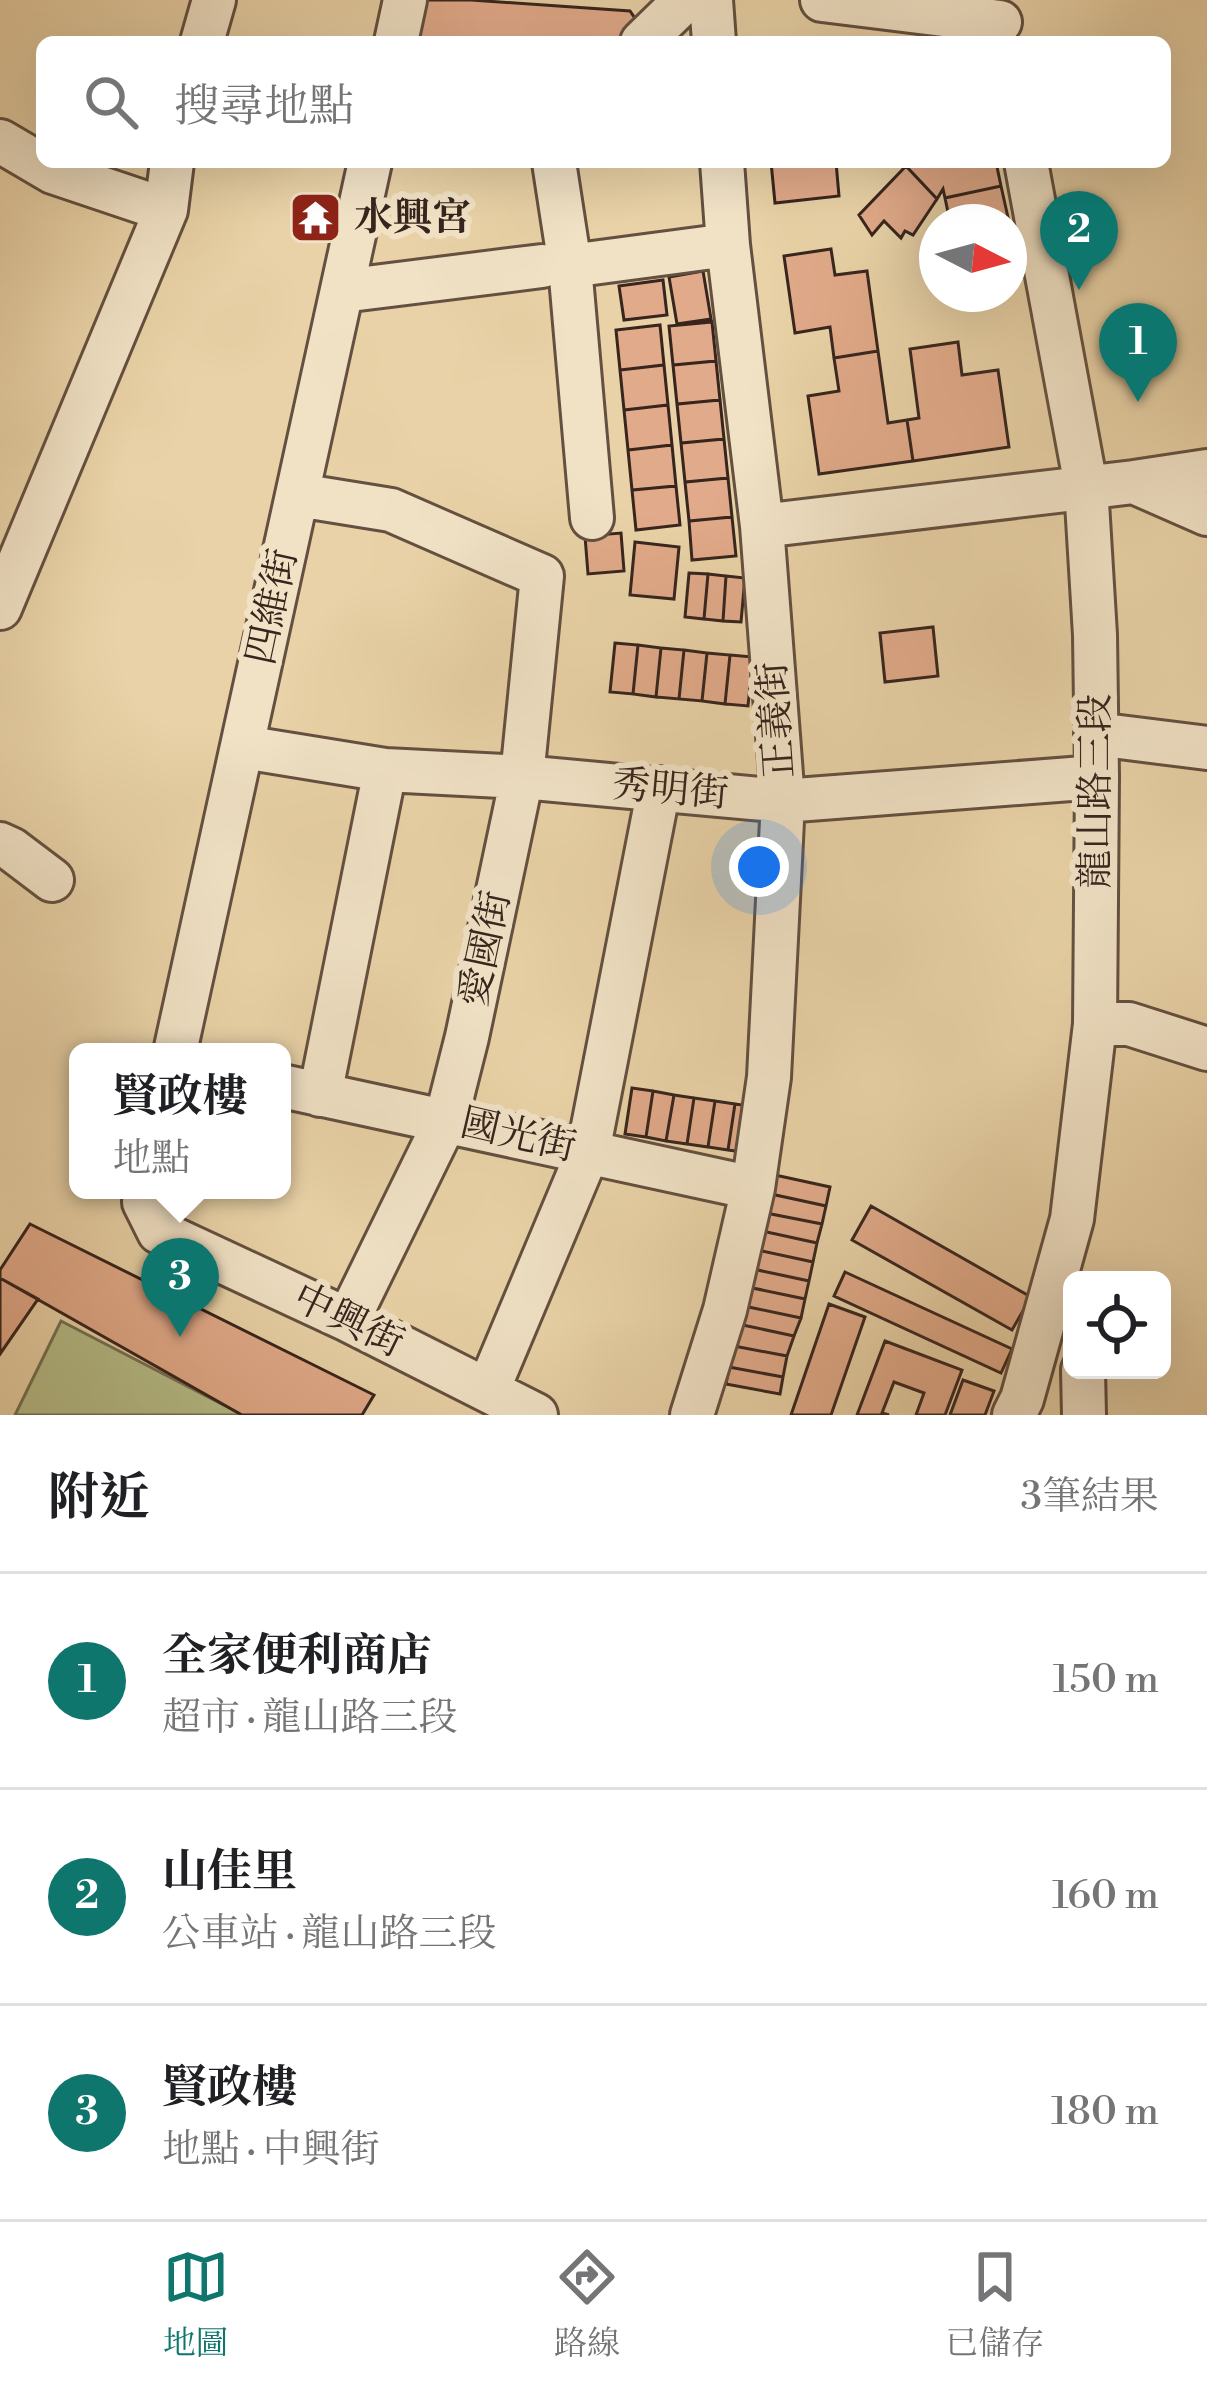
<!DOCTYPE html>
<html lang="zh-TW">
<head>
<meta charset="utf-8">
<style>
	:root { --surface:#fff; --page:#f6f6f6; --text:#202124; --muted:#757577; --line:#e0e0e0; --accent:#0f766e }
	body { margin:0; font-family:"Libre Bodoni","Noto Serif TC",serif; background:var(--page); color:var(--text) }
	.controls { position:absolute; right:36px; bottom:36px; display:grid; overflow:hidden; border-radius:18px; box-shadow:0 12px 48px #0002 }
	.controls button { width:108px; height:108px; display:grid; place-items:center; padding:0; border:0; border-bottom:3px solid var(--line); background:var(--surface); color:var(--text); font:60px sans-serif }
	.compass { position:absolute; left:919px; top:204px; width:108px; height:108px; border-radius:50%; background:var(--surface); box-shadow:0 12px 48px #0002; rotate:96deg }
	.you { position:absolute; left:759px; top:867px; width:42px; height:42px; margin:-30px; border:9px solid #fff; border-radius:50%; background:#1a73e8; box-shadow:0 0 0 18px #1a73e833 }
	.badge { display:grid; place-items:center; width:78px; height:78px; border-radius:50%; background:var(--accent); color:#fff; font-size:39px; font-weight:700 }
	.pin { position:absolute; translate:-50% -99px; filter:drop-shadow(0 3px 6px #0008) }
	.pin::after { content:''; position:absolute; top:63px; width:42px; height:36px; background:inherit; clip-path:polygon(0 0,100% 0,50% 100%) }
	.popup { position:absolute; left:69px; top:1043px; width:222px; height:156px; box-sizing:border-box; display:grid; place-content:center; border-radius:18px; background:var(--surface); filter:drop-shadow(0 3px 9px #0005); font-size:39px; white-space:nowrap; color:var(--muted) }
	.popup b { font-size:45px; color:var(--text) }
	.popup::after { content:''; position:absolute; left:50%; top:100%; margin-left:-24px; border:24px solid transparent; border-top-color:var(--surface) }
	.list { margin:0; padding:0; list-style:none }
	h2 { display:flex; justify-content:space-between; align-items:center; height:156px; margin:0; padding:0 48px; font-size:51px }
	h2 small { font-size:39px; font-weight:400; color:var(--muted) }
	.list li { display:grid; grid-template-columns:78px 1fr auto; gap:36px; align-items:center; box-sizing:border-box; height:216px; padding:0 48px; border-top:3px solid var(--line) }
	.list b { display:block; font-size:45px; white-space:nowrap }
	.list p { margin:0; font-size:39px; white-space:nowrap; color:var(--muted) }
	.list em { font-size:39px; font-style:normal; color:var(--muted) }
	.icon { flex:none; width:66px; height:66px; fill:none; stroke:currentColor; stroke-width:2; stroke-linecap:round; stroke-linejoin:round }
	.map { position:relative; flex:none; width:1207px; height:1415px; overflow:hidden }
	.search { position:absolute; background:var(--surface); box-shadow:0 12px 48px #0002; left:36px; right:36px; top:36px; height:132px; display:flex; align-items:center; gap:30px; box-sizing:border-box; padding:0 42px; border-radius:18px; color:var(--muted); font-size:45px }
	.sheet { height:804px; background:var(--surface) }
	nav { display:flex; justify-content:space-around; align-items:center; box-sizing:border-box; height:168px; border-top:3px solid var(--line); background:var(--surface); font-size:33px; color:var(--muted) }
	nav a { display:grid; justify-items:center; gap:6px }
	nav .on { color:var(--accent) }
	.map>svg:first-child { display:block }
	.green { fill:#b5bc88; stroke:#767053; stroke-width:3 }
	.building { fill:#e1aa8a; stroke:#37251e; stroke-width:3 }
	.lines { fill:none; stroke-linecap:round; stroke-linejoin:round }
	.minor-casing { stroke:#645040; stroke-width:48 }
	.minor { stroke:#f1e2c6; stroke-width:42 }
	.labels { text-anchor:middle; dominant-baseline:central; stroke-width:12; stroke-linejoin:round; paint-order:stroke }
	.poi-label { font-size:39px; font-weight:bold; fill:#37251e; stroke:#f1e2c6; text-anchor:start }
	.street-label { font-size:39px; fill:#37251e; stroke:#f1e2c6 }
</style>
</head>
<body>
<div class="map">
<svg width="1207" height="1415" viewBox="0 0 1207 1415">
	<rect width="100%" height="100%" fill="#e9d2a7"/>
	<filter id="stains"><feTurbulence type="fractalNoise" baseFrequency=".00167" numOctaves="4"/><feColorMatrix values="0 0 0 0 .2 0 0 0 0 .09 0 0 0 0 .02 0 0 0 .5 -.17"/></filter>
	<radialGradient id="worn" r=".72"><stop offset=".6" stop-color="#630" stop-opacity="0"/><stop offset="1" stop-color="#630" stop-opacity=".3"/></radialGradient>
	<path class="green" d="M61 1321 243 1415H15Z"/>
	<path class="building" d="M425 0H471L630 11 643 30 629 42H416Z
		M771 162H836L839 196 775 203Z
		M910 162H996L1001 186 945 198 943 189 937 199 906 166Z
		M906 166 937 199 913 235 905 231 901 238 884 221 872 235 859 215Z
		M1001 186 1009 222H950L945 198Z
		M831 249 835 275 867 271 878 351 834 358 830 327 795 333 784 256Z
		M703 271 711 319 677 324 669 277Z
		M663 280 667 315 624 320 619 286Z
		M712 322 716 361 673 365 669 326Z
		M660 325 664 365 620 370 616 330Z
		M958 342 962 375 998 370 1009 447 913 461 907 420 919 418 910 349Z
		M878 351 888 423 907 420 913 461 819 474 808 396 839 391 834 358Z
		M716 361 720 400 677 404 673 365Z
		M664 365 668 405 624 410 620 370Z
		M720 400 724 439 681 443 677 404Z
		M668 405 672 445 628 450 624 410Z
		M724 439 728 478 685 482 681 443Z
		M672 445 676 486 632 490 628 450Z
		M728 478 732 517 689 521 685 482Z
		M676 486 680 525 636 530 632 490Z
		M732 517 736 556 692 560 689 521Z
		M621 533 624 571 588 574 585 536Z
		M635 542 679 547 674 599 630 595Z
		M689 573 708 574 704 619 685 617Z
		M708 574 726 576 723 621 704 619Z
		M726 576 745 578 741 622 723 621Z
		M933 627 938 676 885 682 880 633Z
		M615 643 638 645 633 694 610 692Z
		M638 645 661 648 656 697 633 694Z
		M661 648 684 650 679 699 656 697Z
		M684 650 707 653 702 701 679 699Z
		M707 653 730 655 725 704 702 701Z
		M730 655 753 657 748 706 725 704Z
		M632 1088 653 1091 646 1137 625 1134Z
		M653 1091 674 1095 666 1141 646 1137Z
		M674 1095 694 1098 687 1144 666 1141Z
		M694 1098 715 1101 708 1147 687 1144Z
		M715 1101 735 1104 728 1150 708 1147Z
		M735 1104 756 1107 749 1153 728 1150Z
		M775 1175 830 1187 826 1206 771 1194Z
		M771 1194 826 1206 822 1224 766 1213Z
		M871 1206 1031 1297 1012 1330 852 1240Z
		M766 1213 822 1224 817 1243 762 1231Z
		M30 1224 374 1395 362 1415H242L0 1278V1270Z
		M762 1231 817 1243 813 1262 757 1250Z
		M757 1250 813 1262 809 1281 753 1269Z
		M753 1269 809 1281 805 1299 748 1287Z
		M845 1272 1012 1349 1001 1373 834 1296Z
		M0 1278 38 1299 0 1354Z
		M748 1287 805 1299 801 1318 744 1306Z
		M829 1304 865 1317 831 1415H791Z
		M744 1306 801 1318 794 1336 738 1324Z
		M738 1324 794 1336 787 1356 734 1346Z
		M885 1341 962 1370 945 1415H916L924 1393 894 1382 882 1413 889 1415H857Z
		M734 1346 787 1356 783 1377 729 1367Z
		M729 1367 783 1377 780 1394 726 1384Z
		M963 1380 994 1391 985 1415H950Z"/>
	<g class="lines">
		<defs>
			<path id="minor" d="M711 0 714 42
				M822 0 1000 22
				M202 42 214 0
				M396 42 405 0
				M642 42 678 7 679 0
				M0 141 53 172 166 210
				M554 162 570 266
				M342 291 542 266
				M1134 482 1207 471
				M298 495 391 510 542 576 522 777 467 1037 446 1120 348 1320
				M592 518 570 266 728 245
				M762 526 1134 482 1207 514
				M0 608 166 210 172 162
				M1096 734 1207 748
				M243 747 385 770 522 777 783 801 1097 777
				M0 844 11 849 52 880
				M1095 1024H1129L1207 1049
				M175 1052 370 162
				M282 1086 753 1188
				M320 1095 385 770
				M147 1190 144 1202 159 1232 348 1320 536 1415
				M1083 1370 1084 1415
				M488 1390 588 1152 659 788
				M692 1415 725 1310 753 1188 769 1077 783 801 762 526 728 245 722 162
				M1014 1415 1022 1399 1072 1219 1095 1024 1097 777 1095 635 1086 486 1026 162"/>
		</defs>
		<use href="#minor" class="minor-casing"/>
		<use href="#minor" class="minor"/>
	</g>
	<defs>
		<symbol id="temple-square" viewBox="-11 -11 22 22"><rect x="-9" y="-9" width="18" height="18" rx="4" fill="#8f2418" stroke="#f1e2c6"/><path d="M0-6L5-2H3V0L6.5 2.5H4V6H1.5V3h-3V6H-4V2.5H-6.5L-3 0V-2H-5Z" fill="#fff"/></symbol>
	</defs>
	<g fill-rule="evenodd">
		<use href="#temple-square" x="286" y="188" width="59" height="59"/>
	</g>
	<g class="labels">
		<g class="poi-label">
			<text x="354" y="218">水興宮</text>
		</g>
		<g class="street-label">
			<text transform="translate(273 607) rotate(-78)">四維街</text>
			<text transform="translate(777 720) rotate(-94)">正義街</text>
			<text transform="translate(670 790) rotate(5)">秀明街</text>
			<text transform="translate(1096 791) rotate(-90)">龍山路三段</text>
			<text transform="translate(486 949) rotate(-78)">愛國街</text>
			<text transform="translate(518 1136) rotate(13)">國光街</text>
			<text transform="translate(348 1321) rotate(26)">中興街</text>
		</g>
	</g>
	<rect width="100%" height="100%" filter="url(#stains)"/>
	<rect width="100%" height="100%" fill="url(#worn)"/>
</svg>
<div class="controls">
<button><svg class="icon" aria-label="locate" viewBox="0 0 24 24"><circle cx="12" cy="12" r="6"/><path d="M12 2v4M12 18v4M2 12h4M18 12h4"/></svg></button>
</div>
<svg class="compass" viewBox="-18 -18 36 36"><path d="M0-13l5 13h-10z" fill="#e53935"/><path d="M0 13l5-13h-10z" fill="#757577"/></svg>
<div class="you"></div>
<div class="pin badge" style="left:1138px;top:402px">1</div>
<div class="pin badge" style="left:1079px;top:290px">2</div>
<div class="pin badge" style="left:180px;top:1337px">3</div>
<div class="popup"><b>賢政樓</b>地點</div>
<div class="search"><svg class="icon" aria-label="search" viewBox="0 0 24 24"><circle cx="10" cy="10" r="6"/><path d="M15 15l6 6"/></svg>搜尋地點</div>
</div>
<section class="sheet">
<h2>附近<small>3筆結果</small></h2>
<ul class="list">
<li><span class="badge">1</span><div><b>全家便利商店</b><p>超市 · 龍山路三段</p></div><em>150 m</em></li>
<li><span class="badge">2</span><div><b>山佳里</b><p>公車站 · 龍山路三段</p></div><em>160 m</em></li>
<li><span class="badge">3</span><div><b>賢政樓</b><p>地點 · 中興街</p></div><em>180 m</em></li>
</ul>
</section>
<nav>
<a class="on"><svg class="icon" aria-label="map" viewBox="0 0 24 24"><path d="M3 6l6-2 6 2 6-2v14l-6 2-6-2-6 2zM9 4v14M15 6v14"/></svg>地圖</a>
<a><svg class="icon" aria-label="directions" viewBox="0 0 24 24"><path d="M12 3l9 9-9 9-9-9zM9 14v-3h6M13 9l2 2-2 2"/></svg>路線</a>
<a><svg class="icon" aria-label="saved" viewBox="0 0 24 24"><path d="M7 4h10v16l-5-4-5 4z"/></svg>已儲存</a>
</nav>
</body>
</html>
